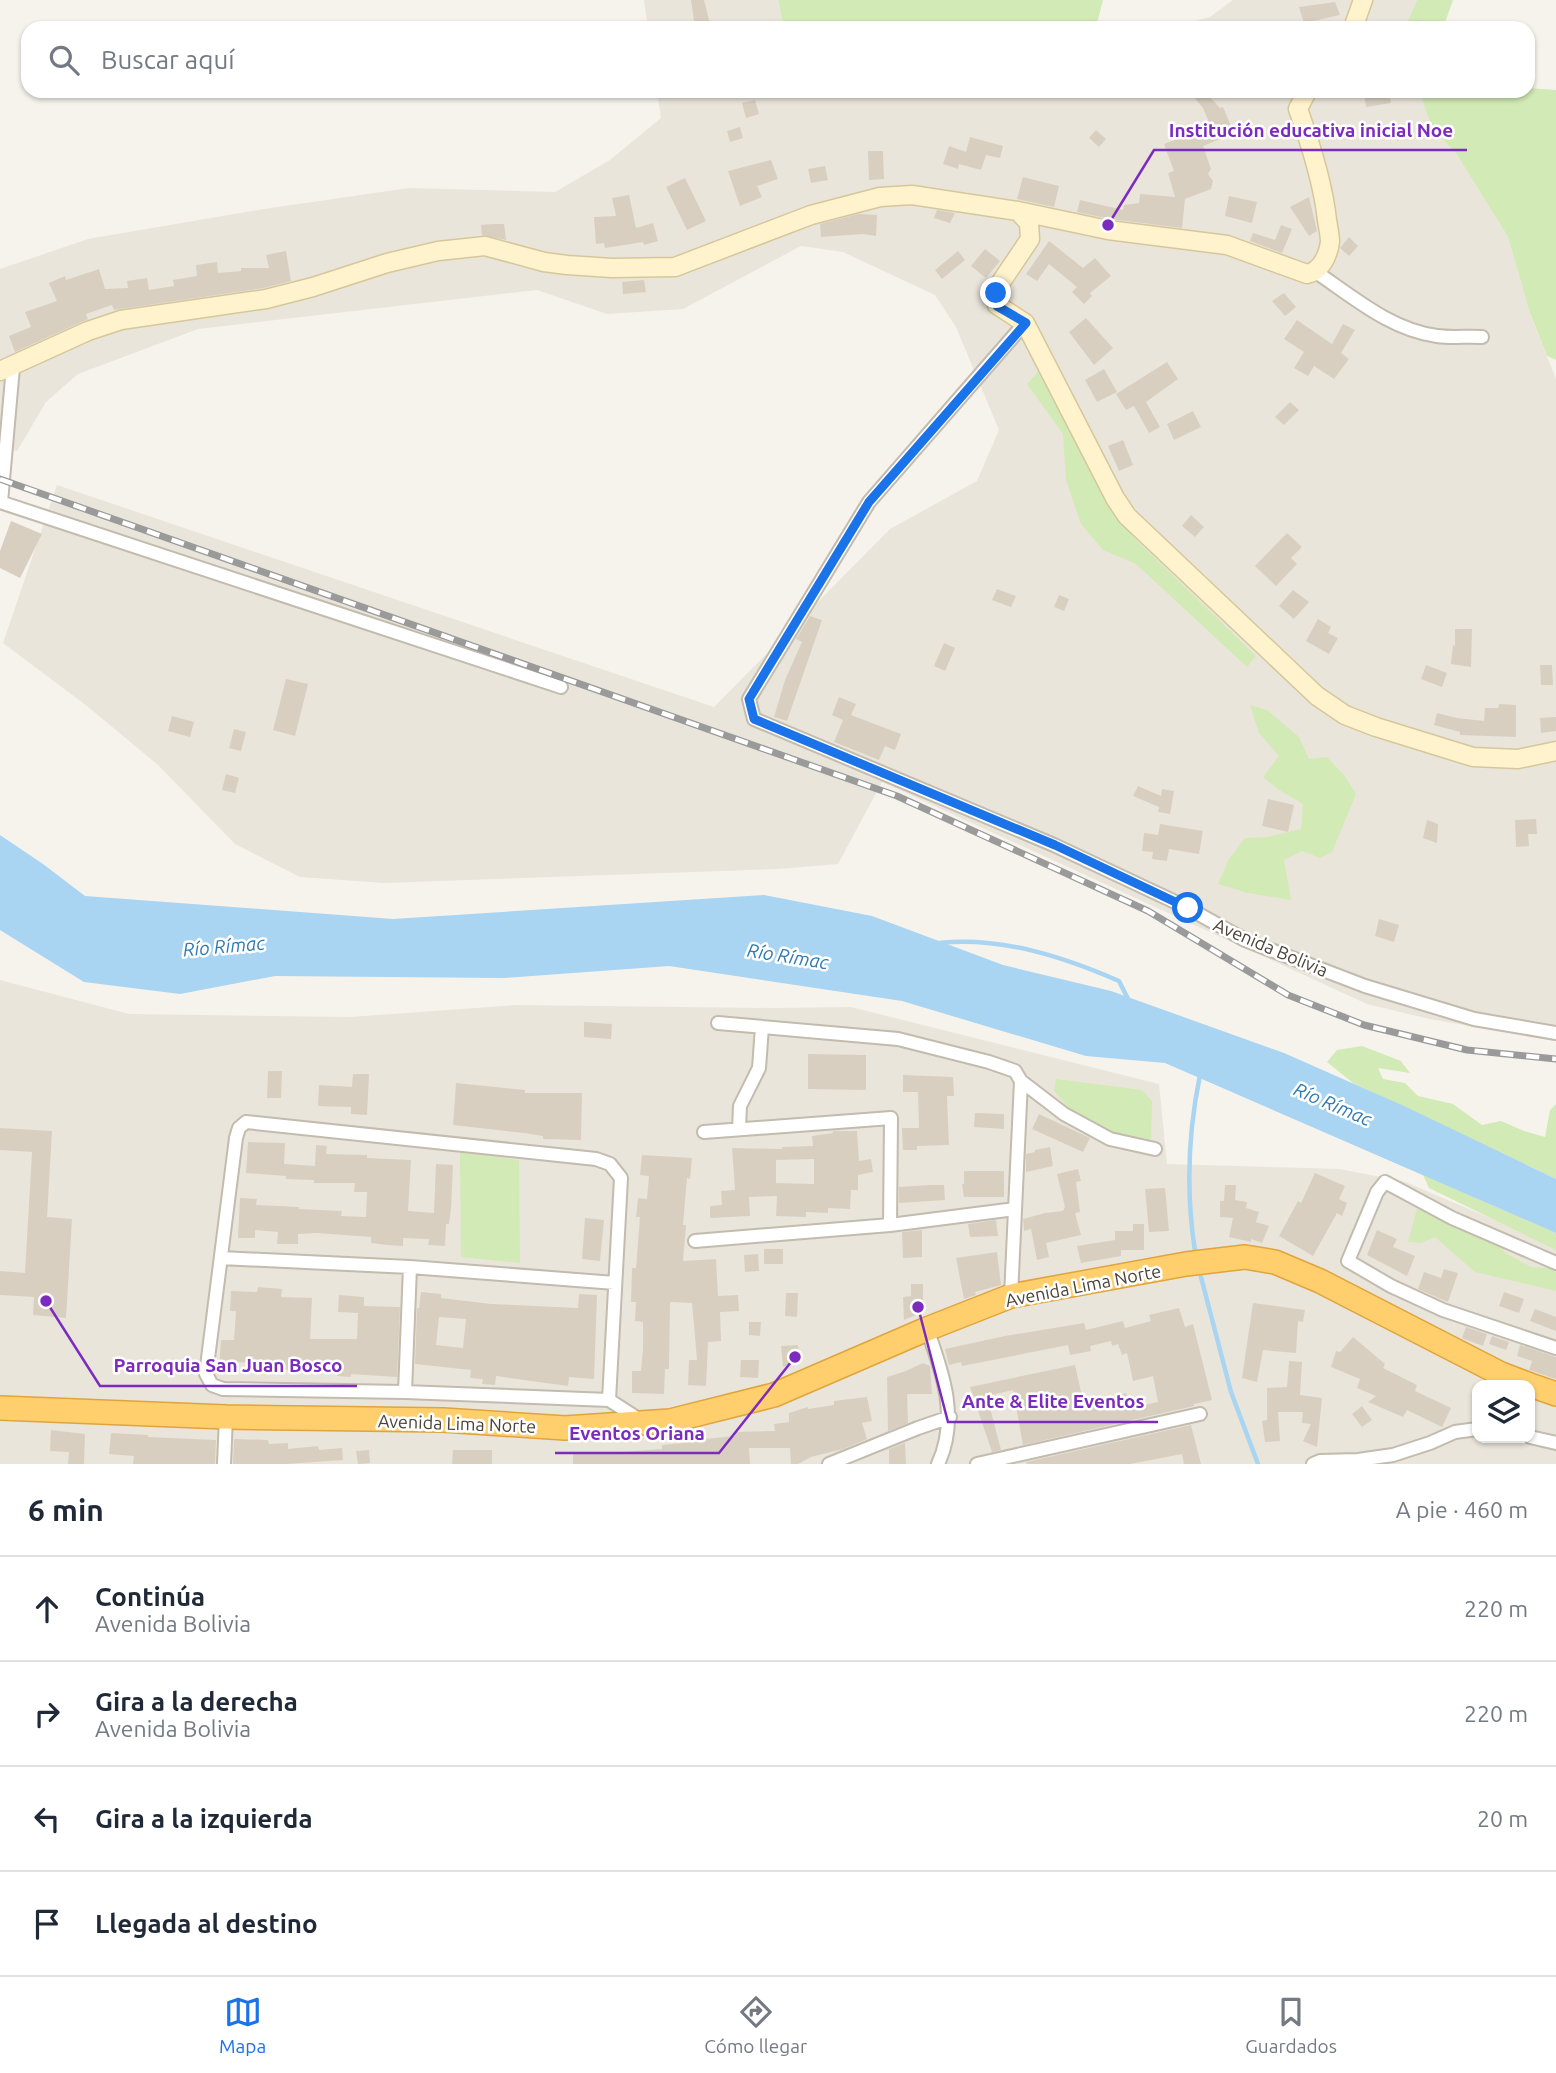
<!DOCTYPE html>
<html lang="es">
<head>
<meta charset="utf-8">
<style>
	:root { --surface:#fff; --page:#f6f6f7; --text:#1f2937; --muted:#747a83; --line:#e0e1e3; --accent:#1a73e8 }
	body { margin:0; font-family:Ubuntu,sans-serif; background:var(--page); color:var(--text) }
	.controls { position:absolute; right:21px; bottom:21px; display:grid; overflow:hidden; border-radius:14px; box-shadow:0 2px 5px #0004 }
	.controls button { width:63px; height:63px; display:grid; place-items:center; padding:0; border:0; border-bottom:2px solid var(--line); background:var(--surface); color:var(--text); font:35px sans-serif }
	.stop { position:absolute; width:21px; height:21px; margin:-16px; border:5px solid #1a73e8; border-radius:50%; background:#fff }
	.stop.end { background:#1a73e8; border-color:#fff; box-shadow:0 2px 7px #0008 }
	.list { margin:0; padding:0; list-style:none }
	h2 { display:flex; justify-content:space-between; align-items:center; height:91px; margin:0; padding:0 28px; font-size:30px }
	h2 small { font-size:23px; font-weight:400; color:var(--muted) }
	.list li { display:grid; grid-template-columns:46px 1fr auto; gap:21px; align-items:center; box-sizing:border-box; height:105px; padding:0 28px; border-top:2px solid var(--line) }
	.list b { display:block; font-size:26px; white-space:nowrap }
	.list p { margin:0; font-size:23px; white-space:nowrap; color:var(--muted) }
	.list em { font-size:23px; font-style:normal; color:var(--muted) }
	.icon { flex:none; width:38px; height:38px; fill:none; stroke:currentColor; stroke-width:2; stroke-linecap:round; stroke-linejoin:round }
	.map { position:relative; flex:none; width:1556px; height:1464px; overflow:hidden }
	.search { position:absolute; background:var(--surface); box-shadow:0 2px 5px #0004; left:21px; right:21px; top:21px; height:77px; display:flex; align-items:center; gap:18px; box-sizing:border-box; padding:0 24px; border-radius:21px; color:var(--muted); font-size:26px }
	.sheet { height:511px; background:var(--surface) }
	nav { display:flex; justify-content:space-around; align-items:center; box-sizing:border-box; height:98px; border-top:2px solid var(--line); background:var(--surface); font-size:19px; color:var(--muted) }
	nav a { display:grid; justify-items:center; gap:4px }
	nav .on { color:var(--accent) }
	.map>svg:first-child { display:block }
	.residential { fill:#eae5da; fill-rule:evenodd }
	.green { fill:#d2eab5 }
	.water { fill:#a9d4f2 }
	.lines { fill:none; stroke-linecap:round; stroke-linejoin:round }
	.stream { stroke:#a9d4f2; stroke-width:4.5 }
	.building { fill:#d8cfc1; fill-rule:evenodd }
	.street-casing { stroke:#c2bbae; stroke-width:16 }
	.secondary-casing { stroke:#d6c79b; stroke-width:21 }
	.highway-casing { stroke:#e0a43c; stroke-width:26 }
	.street { stroke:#fff; stroke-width:12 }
	.secondary { stroke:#fff3cd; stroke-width:18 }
	.highway { stroke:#ffcf6e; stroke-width:23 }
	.rail-casing { stroke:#9a9a9a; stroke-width:7 }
	.rail { stroke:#fff; stroke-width:4.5; stroke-dasharray:13; stroke-linecap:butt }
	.route { stroke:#1a73e8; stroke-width:9 }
	.labels { text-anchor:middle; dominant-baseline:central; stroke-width:5; stroke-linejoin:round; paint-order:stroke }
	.street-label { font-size:18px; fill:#4b4439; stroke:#fff }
	.water-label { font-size:19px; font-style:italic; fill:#2e7ab2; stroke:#fff }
	.leader { fill:none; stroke:#7b2cbf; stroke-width:2.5 }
	.callout-dot { fill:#7b2cbf; stroke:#fff; stroke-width:2.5 }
	.callout-label { font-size:19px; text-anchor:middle; font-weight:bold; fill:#7b2cbf; stroke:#fff; stroke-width:5; stroke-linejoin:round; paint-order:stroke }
</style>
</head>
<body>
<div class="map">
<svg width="1556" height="1464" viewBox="0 0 1556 1464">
	<rect width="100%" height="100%" fill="#f6f3ec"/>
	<path class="residential" d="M644 0H778L784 28H648Z
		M1233 0H1417L1405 28H1170L1210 17Z
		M657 91H836L854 95 960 96 969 91H1419L1431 125 1457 155 1508 237 1532 319 1556 379V1041L1429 1019 1367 1004 882 782 838 864 778 869 384 883 300 877 235 844 158 765 87 706 3 643 57 485 714 707 890 529 977 481 999 430 956 327 935 295 843 252 801 246 683 309 607 314 537 290 198 329 78 374 46 402 17 451 0 447V269L88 239 264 209 409 188 555 192 610 160 661 118Z
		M0 980 129 1014 350 1017 516 1005 773 1008 851 1007 1159 1084 1167 1164 1339 1169 1403 1181 1556 1246V1464H0ZM1477 1385H1530V1438H1477Z"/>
	<path class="green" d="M778 0H1103L1097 23 1087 28H784Z
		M1417 0H1453L1443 28H1405Z
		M1528 88 1556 90V360L1547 356 1530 313 1508 237 1457 155 1431 125 1419 91H1528Z
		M836 91H969L960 96 854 95Z
		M1043 367 1115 511 1135 539 1256 656 1247 667 1136 564 1103 550 1081 524 1066 480 1063 434 1027 384Z
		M1250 705 1267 710 1299 737 1309 759 1327 757 1344 775 1356 794 1332 852 1320 858 1302 851 1284 860 1291 900 1248 893 1218 884 1229 859 1245 838 1267 837 1301 829 1303 804 1279 790 1263 777 1279 756 1259 733Z
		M1362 1046 1401 1061 1410 1073 1378 1068 1383 1079 1405 1083 1418 1096 1453 1104 1482 1125 1501 1121 1524 1131 1545 1137 1550 1110 1556 1104V1179L1353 1083 1327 1062 1337 1050Z
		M1056 1079 1142 1090 1152 1101 1151 1139 1104 1133 1076 1116 1054 1091Z
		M460 1152 519 1160 520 1263 461 1257Z
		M1423 1175 1556 1233V1250L1429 1188Z
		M1417 1209 1446 1217 1486 1233 1506 1253 1531 1267 1556 1269V1291L1475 1272 1435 1237 1421 1243 1408 1242Z"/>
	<path class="water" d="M0 835 43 864 85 896 393 919 764 895 872 916 1003 965 1111 991 1284 1053 1404 1106 1556 1179V1233L1165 1063 1086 1056 902 1001 669 966 504 978 275 976 180 994 84 982 0 930Z"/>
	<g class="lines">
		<path class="stream" d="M939 943C1000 936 1064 957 1119 981L1129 1001
			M1195 1251C1186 1193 1188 1133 1200 1075
			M1201 1277 1231 1392 1258 1464"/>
	</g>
	<path class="building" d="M691 0H704L711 28H695Z
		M1335 2 1340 15 1304 23 1299 7Z
		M1199 91H1204L1220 108 1223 107 1234 133 1203 146 1211 169 1208 174 1213 181 1211 189 1185 199 1182 228 1110 219 1077 212 1080 200 1123 210 1124 205 1139 203 1140 194 1175 197 1168 173 1174 171 1164 144 1211 127 1203 108 1193 96Z
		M1377 91H1389L1391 103 1366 107 1364 93Z
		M755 100 759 114 746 118 742 103Z
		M740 127 743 138 730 142 727 131Z
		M1096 130 1106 139 1099 147 1089 138Z
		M970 137 1003 146 1000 158 986 155 981 170 959 164 958 169 943 164 949 146 966 152Z
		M868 151H883L884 179 869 180Z
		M771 160 778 179 757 186 762 197 740 206 728 171Z
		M825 166 828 180 811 183 808 169Z
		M1023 177 1059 186 1054 207 1017 199Z
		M685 178 706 221 687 230 666 187Z
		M629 195 636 228 653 223 658 241 644 245 643 242 605 248 604 243 596 244 594 217 616 216 612 198Z
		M1229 196 1257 202 1252 223 1225 216Z
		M1309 197 1317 231 1309 236 1290 207Z
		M937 210 955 213 950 223 934 218Z
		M858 214 877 215 876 236 863 234 821 237 820 224Z
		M493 224H504L506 240 482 235 481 225Z
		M1281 225 1292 229 1282 253 1250 241 1253 233 1275 240Z
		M1349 237 1358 246 1349 256 1340 248Z
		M1049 241 1083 268 1095 258 1111 276 1090 293 1092 296 1084 304 1072 292 1077 287 1049 264 1037 281 1026 274Z
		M985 249 1000 261 986 278 971 266Z
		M286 251 291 281 264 288 114 310 112 305 86 314 88 319 15 352 9 336 31 327 25 312 57 301 49 283 65 276 66 280 99 269 105 289 128 288 127 281 147 278 149 290 174 286 173 280 197 276 196 265 217 262 218 273 241 271V268H269L266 255Z
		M958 251 965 260 942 279 935 270Z
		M644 280 646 292 623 294 622 282Z
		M1284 293 1296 307 1285 316 1272 301Z
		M1086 318 1113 348 1094 365 1069 332Z
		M1297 320 1332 344 1343 324 1355 330 1341 353 1349 359 1334 379 1314 366 1308 376 1294 368 1304 352 1284 339Z
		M1167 362 1178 379 1146 402 1160 427 1149 433 1134 406 1126 410 1116 394Z
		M1104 369 1117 392 1097 402 1085 380Z
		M1290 402 1299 410 1284 425 1275 417Z
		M1193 411 1201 427 1174 440 1167 424Z
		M1123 440 1133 465 1119 471 1108 446Z
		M1191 515 1204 527 1195 537 1182 526Z
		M11 521 42 534 20 578 0 568V551Z
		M1287 533 1302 547 1291 558 1297 564 1276 586 1255 566Z
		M997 589 1016 596 1011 607 992 600Z
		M1293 590 1309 602 1294 619 1279 606Z
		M1059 595 1069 599 1064 611 1054 607Z
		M810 616 822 620 787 721 774 717 785 680 802 642 796 639Z
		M1318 619 1331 627 1328 633 1338 638 1329 654 1306 641Z
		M1455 629H1472L1471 667 1451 664 1453 645 1455 646Z
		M944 643 955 648 945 671 934 666Z
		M1426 665 1447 673 1442 687 1421 679Z
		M1540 665H1552L1553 685H1541Z
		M286 679 308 684 295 736 273 730Z
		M839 697 856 704 851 715 901 734 895 750 885 746 879 760 834 742 843 720 832 715Z
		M1499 704 1516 705V737L1460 735V732L1434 725 1437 713 1457 718 1484 721 1485 708H1498Z
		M172 716 194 722 190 737 168 731Z
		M1556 717V731L1541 733 1540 718Z
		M234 729 246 732 241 751 229 748Z
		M226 774 239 778 235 793 222 790Z
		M1138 786 1161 796 1162 789 1174 791 1170 814 1158 812 1159 807 1133 796Z
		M1268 799 1294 805 1288 832 1262 826Z
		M1536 819 1537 834H1528L1529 846 1516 847 1515 820Z
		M1427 820 1438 824 1437 843 1423 838Z
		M1160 824 1203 831 1199 854 1169 849 1167 861 1152 859 1153 852 1142 851 1144 833 1158 835Z
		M1379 919 1399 925 1394 942 1375 936Z
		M584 1022 612 1024 611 1039 584 1037Z
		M808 1054 866 1055V1090L808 1089Z
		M268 1071H282L281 1098H267Z
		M353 1074H369L367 1115 351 1114V1107L318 1106 319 1085 352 1087Z
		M903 1075 953 1077 954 1096H947L949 1145 917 1146V1150H903L902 1128H919L918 1092H903Z
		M456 1083 525 1090V1093H582L581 1140 543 1139V1136L524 1133 453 1125Z
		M975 1113 1004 1114V1129L974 1127Z
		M1039 1114 1090 1138 1083 1152 1032 1129Z
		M0 1128 52 1131 47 1217 72 1219 66 1318 33 1315 34 1297 0 1295V1271L25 1273 32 1152 0 1150Z
		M833 1131H857L859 1161 871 1159 873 1172 858 1175V1190H851L850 1209 828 1208V1213L806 1212V1217L776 1216 777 1196 749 1197 750 1216 710 1218V1206L722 1205 721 1191 735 1190 732 1148 782 1149V1147L813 1146 812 1136 833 1133ZM814 1159V1184L776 1183V1160Z
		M248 1142 285 1143 284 1164 315 1166 316 1145 327 1146 326 1154 367 1155V1158L411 1160 408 1211 434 1213 436 1164 453 1165 451 1208 449 1224H446L445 1246 428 1245 429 1239 403 1238V1246L387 1245 371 1243V1237L317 1233 298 1234V1244H277L278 1232 255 1230V1238H238L240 1198 257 1199 256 1205 299 1207V1209L342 1211 341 1216 366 1217 367 1192H354L355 1183H314V1180L286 1179V1176L246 1173Z
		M1050 1147 1053 1166 1026 1172V1154L1035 1152V1150Z
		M642 1155 692 1158 690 1179 687 1178 683 1225H686L683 1261 716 1259 718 1296 738 1295 739 1311 720 1312 721 1341 708 1342 706 1386 688 1385 689 1360H697L692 1303 670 1302 669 1369H665L664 1394 632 1393V1371H641L643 1349V1322L635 1321 636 1302H631L632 1268H636L640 1217H636L638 1198 647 1199 649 1176 640 1175Z
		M1078 1169 1081 1181 1076 1182 1080 1212 1075 1213 1081 1235 1046 1243 1049 1257 1037 1260 1031 1229 1024 1231 1023 1219 1045 1213 1063 1211 1065 1207 1057 1174Z
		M964 1171H1004V1197H964L962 1184H964Z
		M1315 1173 1345 1186 1339 1199 1347 1203 1342 1216 1337 1213 1313 1256 1279 1236 1298 1201 1301 1203Z
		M930 1185H944L945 1200 899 1203V1187Z
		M1225 1185H1236L1235 1200 1247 1202 1246 1208 1259 1212 1256 1222 1269 1226 1262 1243 1251 1239V1242L1229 1237 1233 1218 1220 1217V1201H1224Z
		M1165 1188 1169 1231 1149 1232 1145 1189Z
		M585 1218 604 1220 600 1261 582 1259Z
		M996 1220 998 1236 970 1237 968 1224Z
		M1133 1224H1144V1250H1121V1256L1081 1263 1077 1246 1115 1240V1231H1133Z
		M922 1230V1257L903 1258 902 1232Z
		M1377 1230 1397 1239 1393 1247 1415 1256 1407 1276 1367 1255Z
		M764 1249H783V1264H764Z
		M997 1252 1001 1285 975 1292 976 1295 964 1299 956 1258Z
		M758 1254 759 1271 745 1272 744 1255Z
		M1444 1269 1458 1273 1448 1302 1418 1289 1424 1272 1441 1278Z
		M911 1284H923V1312L904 1320 903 1297 911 1296Z
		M258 1287 282 1289 281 1297 312 1298 310 1339H357L358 1313 338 1312 339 1295 364 1297V1306L400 1307 397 1377 351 1374V1377L337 1376V1372L270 1369 271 1367 255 1366V1363L233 1362 232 1368H219L221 1340H234L236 1311H230L231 1291 257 1292Z
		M421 1292 441 1294V1298L491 1304 578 1308 579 1294 597 1295 594 1379 569 1377 568 1386 496 1376 495 1385 482 1384 483 1379 470 1378 471 1370 415 1364 417 1308H419ZM439 1317 466 1319 463 1348 436 1345Z
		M1504 1292 1524 1299 1519 1313 1499 1306Z
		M786 1293H798L797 1317 785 1316Z
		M1253 1303 1305 1310 1303 1322 1298 1321 1296 1353 1263 1350 1257 1382 1242 1378Z
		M1179 1308 1185 1327 1193 1324 1212 1400 1194 1404V1406L1023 1445 1013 1390 987 1396 1001 1450 992 1452 970 1387 1075 1365 1084 1405 1126 1393 1130 1408 1158 1402 1153 1376 1133 1381 1127 1353 1122 1355 1118 1344 1112 1346 1111 1341 1090 1346 1091 1351 1070 1355 1068 1345 962 1366 961 1362 949 1365 945 1349 1005 1336 1084 1323 1086 1330 1123 1321 1125 1328 1151 1321 1149 1315Z
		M1535 1309 1556 1317V1331L1530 1321Z
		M749 1322H761L760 1336 749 1335Z
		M1466 1327 1487 1334 1483 1346 1462 1338Z
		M1492 1336 1509 1342 1506 1350 1489 1344Z
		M1353 1337 1385 1364 1383 1368 1417 1385 1415 1391 1451 1408 1442 1427 1407 1410 1403 1417 1368 1402 1376 1396 1357 1388 1360 1379 1331 1367 1336 1351 1340 1352Z
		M798 1345 799 1361 783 1367 781 1346Z
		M1520 1345 1556 1357V1379L1529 1370 1532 1361 1517 1356Z
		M741 1360H759L758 1378 740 1377Z
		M1289 1361 1302 1362 1300 1395 1322 1398 1317 1447 1303 1441 1311 1424 1302 1423 1303 1412H1278L1280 1441 1265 1442 1262 1421 1267 1420V1388L1287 1387Z
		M923 1363 930 1366 932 1394H907L908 1423 888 1431 887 1377 906 1371Z
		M867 1397 872 1421 862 1423 867 1439 843 1449 811 1457 798 1464H791L790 1448H749L750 1464H573V1452H593V1454L662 1449V1445L684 1443V1441L735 1436V1432L775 1431 774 1424 789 1422V1413L808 1407V1409L834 1405V1401Z
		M1362 1406 1372 1420 1362 1427 1352 1414Z
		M1191 1425 1201 1464H1184L1182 1454 1130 1464H1027L1026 1462Z
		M51 1430 85 1434 84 1464H68L69 1452 50 1451Z
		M111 1433 148 1435V1437L216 1440 215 1464H133L134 1456 109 1454Z
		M234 1439 268 1440 269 1444 288 1443V1449L318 1446 319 1450 342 1448 343 1460 286 1464H233Z
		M905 1443 906 1464H889V1449Z
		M369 1450 370 1463 358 1464 356 1451Z
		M453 1450H492V1464H452Z"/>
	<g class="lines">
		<defs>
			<path id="street" d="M1316 272C1353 297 1391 330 1437 336 1452 338 1467 336 1482 337
				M1025 323 869 502 749 699 754 719 1054 845 1188 908 1245 940 1365 986 1474 1019 1556 1033
				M0 502 561 687
				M1 502 13 367
				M718 1023 898 1039 989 1062 1015 1071 1021 1081 1064 1114 1110 1139 1155 1149
				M739 1129 740 1106 759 1068 762 1027
				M704 1132 891 1118 890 1225
				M695 1241 890 1225 1015 1209
				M221 1258 410 1267 615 1283
				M1556 1263 1452 1218 1385 1182 1377 1192 1348 1261 1391 1286 1443 1310 1556 1348
				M1011 1296 1021 1081
				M927 1329C943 1373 959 1419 938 1464
				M405 1392 410 1267
				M609 1400 621 1178 610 1164 596 1159 246 1122 239 1128 236 1138 206 1374 212 1385 223 1389 405 1392 609 1400 640 1420
				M1530 1437 1556 1443
				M224 1464 226 1417
				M829 1464 918 1428 950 1417
				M977 1464 1200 1414
				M1313 1464 1320 1461 1358 1460 1393 1455 1430 1443 1455 1432 1477 1429"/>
			<path id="secondary" d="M1353 28 1363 0
				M1018 211 1029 223 1030 239 999 285 996 294 997 305 1025 323 1115 498 1127 516 1317 696 1345 715 1376 727 1473 757 1518 759 1556 751
				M0 371 88 331 121 320 266 299 313 287 387 263 438 251 485 246 544 262 567 265 612 268 675 267 811 215 880 197 912 195 1018 211 1108 230 1227 245 1307 274C1321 271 1328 256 1330 242 1330 235 1328 227 1327 220 1323 183 1311 145 1298 109L1307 91"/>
			<path id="highway" d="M1530 1385 1556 1394
				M0 1408 226 1417 443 1420 565 1428 670 1421 774 1395 927 1329 1011 1296 1186 1264 1245 1257 1275 1262 1320 1281 1501 1374 1530 1385"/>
		</defs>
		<use href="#street" class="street-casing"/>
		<use href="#secondary" class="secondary-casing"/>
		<use href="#highway" class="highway-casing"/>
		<use href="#street" class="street"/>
		<use href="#secondary" class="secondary"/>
		<use href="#highway" class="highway"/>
		<defs>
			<path id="rail" d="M0 479 897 796 1148 911 1288 995 1364 1025 1467 1050 1556 1059"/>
		</defs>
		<use href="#rail" class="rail-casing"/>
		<use href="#rail" class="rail"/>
	</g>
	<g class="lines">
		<path class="route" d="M996 293 997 306 1026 323 869 502 749 699 754 719 1055 845 1188 908"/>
	</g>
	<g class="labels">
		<g class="street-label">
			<text transform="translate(1271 947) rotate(23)">Avenida Bolivia</text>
			<text transform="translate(1083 1285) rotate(-11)">Avenida Lima Norte</text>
			<text transform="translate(457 1423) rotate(2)">Avenida Lima Norte</text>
		</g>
		<g class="water-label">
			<text transform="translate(224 946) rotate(-5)">Río Rímac</text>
			<text transform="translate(788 956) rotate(9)">Río Rímac</text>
			<text transform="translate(1333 1104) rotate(23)">Río Rímac</text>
		</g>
	</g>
	<path class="leader" d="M1108 225L1154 150H1467M46 1301L100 1386H357M918 1307L948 1422H1158M795 1357L719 1453H555"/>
	<g class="callout-dot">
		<circle cx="1108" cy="225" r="7"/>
		<circle cx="46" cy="1301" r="7"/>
		<circle cx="918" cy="1307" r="7"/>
		<circle cx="795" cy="1357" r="7"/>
	</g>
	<g class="callout-label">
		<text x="1311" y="137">Institución educativa inicial Noe</text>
		<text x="228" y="1372">Parroquia San Juan Bosco</text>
		<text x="1053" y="1408">Ante &amp; Elite Eventos</text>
		<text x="637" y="1440">Eventos Oriana</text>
	</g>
</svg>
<div class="controls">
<button><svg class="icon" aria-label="layers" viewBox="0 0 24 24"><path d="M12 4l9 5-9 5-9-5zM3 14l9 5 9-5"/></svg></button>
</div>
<div class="stop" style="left:1188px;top:908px"></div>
<div class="stop end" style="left:996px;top:293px"></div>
<div class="search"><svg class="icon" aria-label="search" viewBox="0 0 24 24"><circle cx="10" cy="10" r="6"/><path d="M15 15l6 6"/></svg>Buscar aquí</div>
</div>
<section class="sheet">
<h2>6 min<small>A pie · 460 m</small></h2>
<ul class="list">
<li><svg class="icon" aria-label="ahead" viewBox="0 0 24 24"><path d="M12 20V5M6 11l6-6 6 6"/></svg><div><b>Continúa</b><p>Avenida Bolivia</p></div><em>220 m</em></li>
<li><svg class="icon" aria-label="right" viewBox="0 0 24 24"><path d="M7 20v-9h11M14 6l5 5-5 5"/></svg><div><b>Gira a la derecha</b><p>Avenida Bolivia</p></div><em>220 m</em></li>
<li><svg class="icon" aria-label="left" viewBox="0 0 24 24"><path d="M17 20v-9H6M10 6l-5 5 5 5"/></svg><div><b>Gira a la izquierda</b></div><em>20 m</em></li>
<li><svg class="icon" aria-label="arrive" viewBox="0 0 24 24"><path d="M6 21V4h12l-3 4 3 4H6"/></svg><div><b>Llegada al destino</b></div></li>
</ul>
</section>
<nav>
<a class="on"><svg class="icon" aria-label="map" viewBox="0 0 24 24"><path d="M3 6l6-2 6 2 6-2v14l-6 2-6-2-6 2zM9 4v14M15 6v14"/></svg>Mapa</a>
<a><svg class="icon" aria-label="directions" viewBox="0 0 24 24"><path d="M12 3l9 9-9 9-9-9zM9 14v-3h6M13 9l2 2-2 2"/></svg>Cómo llegar</a>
<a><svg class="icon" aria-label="saved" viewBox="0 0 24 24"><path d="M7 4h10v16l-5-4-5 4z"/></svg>Guardados</a>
</nav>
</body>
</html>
